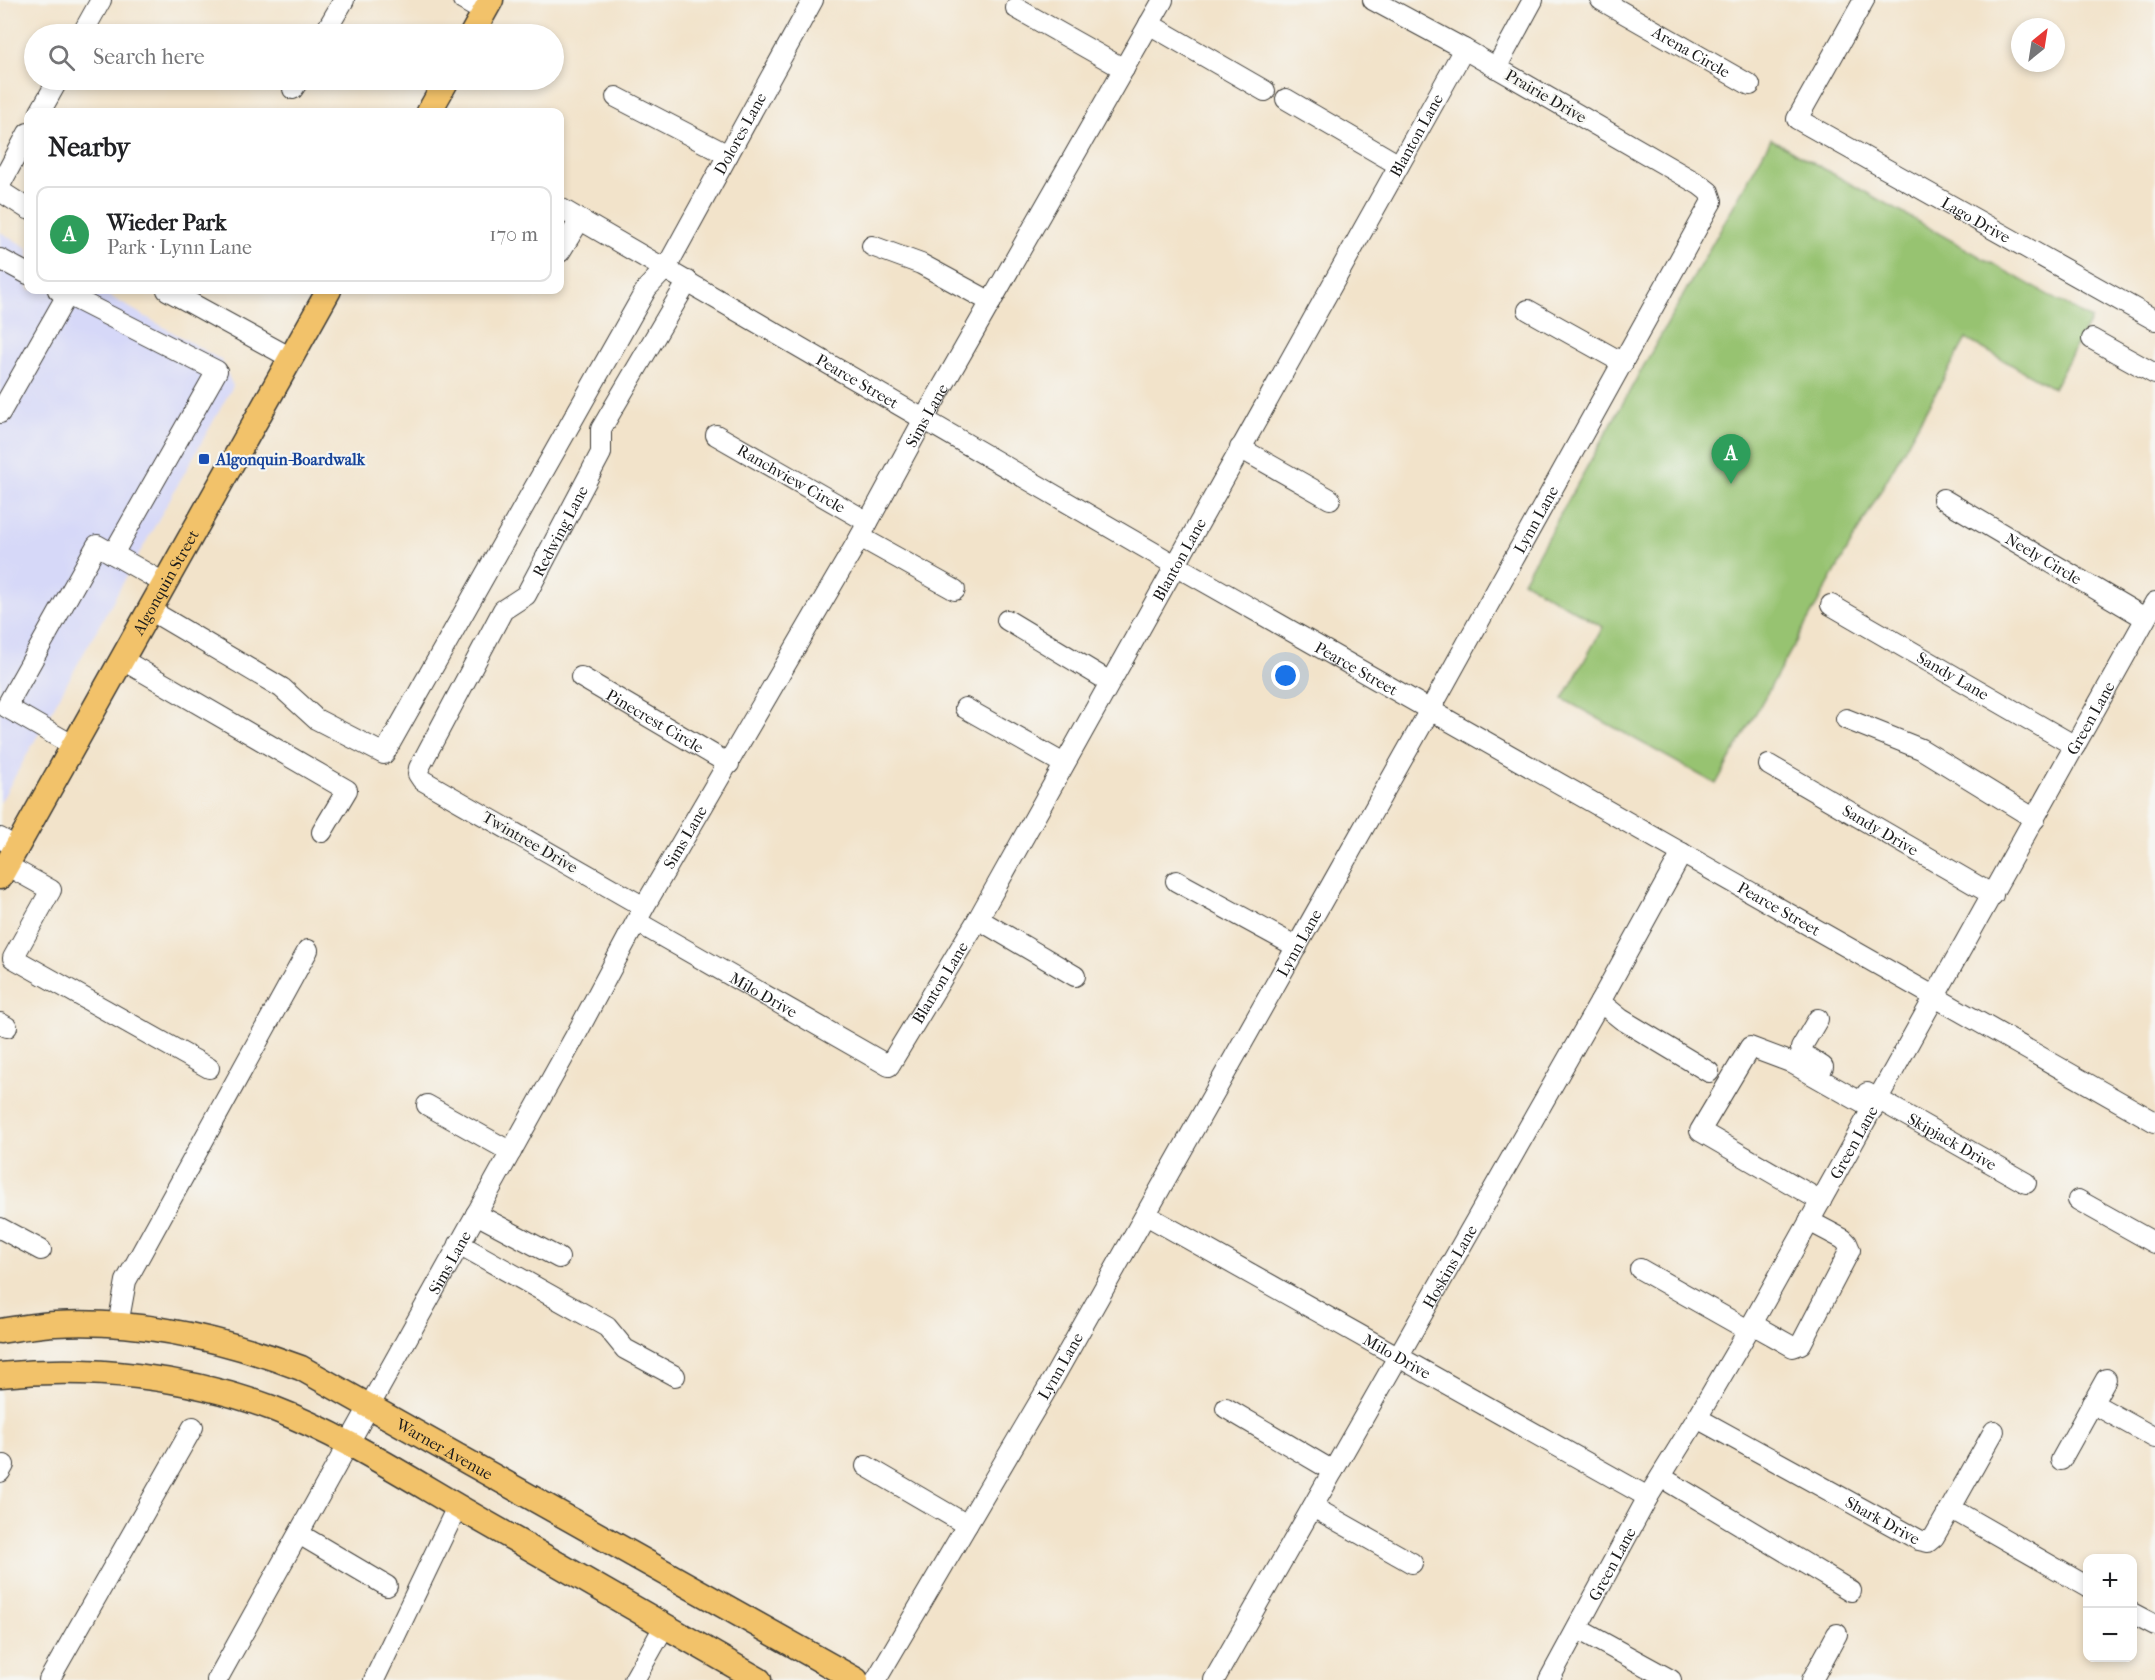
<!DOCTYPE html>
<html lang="en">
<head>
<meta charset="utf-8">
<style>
	:root { --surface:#fff; --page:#f2f2f2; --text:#202124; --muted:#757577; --line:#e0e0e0; --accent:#c8321e }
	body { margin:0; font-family:"IM FELL French Canon",serif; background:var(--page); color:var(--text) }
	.controls { position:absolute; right:18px; bottom:18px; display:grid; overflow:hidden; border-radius:12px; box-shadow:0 3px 9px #0003 }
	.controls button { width:54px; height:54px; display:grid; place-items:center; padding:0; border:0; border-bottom:2px solid var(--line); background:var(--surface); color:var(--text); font:30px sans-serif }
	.compass { position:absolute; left:2011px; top:18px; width:54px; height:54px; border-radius:50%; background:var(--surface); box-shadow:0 3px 9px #0003; rotate:30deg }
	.you { position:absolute; left:1286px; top:676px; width:21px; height:21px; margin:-15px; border:4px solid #fff; border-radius:50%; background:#1a73e8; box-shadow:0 0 0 9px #1a73e833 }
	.badge { display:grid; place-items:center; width:39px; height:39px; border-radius:50%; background:var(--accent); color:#fff; font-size:20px; font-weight:700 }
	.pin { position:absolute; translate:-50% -50px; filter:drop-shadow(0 2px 3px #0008) }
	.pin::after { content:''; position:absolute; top:32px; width:21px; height:18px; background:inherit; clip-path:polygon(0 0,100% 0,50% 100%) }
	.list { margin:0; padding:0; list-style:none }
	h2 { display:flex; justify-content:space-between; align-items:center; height:78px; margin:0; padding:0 24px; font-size:26px }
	h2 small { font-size:20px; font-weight:400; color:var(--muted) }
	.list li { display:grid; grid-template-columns:39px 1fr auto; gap:18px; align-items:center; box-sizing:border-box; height:96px; margin:0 12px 12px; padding:0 12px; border:2px solid var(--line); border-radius:12px }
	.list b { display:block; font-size:22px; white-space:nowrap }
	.list p { margin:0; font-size:20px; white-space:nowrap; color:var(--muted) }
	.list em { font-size:20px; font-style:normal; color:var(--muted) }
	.icon { flex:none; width:33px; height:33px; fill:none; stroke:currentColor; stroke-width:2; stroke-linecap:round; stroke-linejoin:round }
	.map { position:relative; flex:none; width:2155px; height:1680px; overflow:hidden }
	.search { position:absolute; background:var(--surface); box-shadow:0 3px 9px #0003; left:24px; top:24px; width:540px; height:66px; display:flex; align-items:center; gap:15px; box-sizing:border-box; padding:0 21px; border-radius:33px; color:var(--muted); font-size:22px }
	.panel { position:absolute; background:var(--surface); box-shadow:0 3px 9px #0003; left:24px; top:108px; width:540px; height:186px; border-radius:12px }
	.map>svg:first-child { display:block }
	.built { fill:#d6d8f8 }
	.green { fill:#97c371; stroke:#5a7046; stroke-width:1.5 }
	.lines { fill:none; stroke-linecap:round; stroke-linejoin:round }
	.minor-casing { stroke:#3c3a36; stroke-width:22 }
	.major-casing { stroke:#3c3a36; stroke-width:27 }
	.minor { stroke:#fff; stroke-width:20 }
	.major { stroke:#f2c26a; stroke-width:24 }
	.transit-dot { fill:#1a4fb4; stroke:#f6f6f2; stroke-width:2 }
	.labels { text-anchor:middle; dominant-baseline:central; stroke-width:4.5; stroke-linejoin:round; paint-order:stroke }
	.street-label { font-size:16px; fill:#1c1c1c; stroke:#f6f6f2 }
	.transit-label { font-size:16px; font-weight:bold; fill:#164399; stroke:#f6f6f2; text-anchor:start }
</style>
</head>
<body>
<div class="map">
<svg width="2155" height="1680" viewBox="0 0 2155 1680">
	<rect width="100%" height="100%" fill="#f6f6f2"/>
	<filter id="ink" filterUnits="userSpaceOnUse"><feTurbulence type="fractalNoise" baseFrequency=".0167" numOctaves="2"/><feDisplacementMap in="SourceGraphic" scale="12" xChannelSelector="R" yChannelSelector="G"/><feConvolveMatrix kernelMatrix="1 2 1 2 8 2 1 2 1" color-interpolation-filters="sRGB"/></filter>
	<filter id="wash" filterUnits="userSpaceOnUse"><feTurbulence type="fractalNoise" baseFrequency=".008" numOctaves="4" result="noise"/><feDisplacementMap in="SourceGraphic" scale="24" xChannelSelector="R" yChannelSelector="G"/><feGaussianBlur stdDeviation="1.35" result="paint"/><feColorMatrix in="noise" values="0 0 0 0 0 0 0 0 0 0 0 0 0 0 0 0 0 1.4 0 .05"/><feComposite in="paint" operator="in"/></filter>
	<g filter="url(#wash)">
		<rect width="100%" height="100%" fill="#f2e3ca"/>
		<path class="built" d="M0 232 28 248V290H99L221 360 233 386 0 803Z"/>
		<path class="green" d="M1771 139 2091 319 2053 388 1966 339 1716 784 1563 699 1603 627 1523 581Z"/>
	</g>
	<g filter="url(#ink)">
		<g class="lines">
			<defs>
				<g id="minor">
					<path d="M463 0 484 12"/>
					<path id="s1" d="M1601 0 1750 85"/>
					<path id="s2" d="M1864 0 1797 119 2155 320"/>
					<path d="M1016 8 1124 69"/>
					<path d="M1149 24 1265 91"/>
					<path d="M82 34 101 0"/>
					<path d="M324 34 344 0"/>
					<path d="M1496 68 1533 0"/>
					<path d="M293 89 299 80"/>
					<path d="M616 97 728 155"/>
					<path d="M1286 99 1399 165"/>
					<path d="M40 112 58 80"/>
					<path d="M0 185 28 133"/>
					<path d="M0 191 28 209"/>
					<path id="s3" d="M560 208 1175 565 2155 1122"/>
					<path d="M872 246 921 264 991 302"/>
					<path d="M560 252 580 220"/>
					<path d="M0 259 28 274"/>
					<path d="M58 290 217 371 113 554"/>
					<path d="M167 290 291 358"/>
					<path d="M1528 310 1623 363"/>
					<path d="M2092 339 2155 374"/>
					<path d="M0 413 70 290"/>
					<path id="s4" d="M716 435 868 522"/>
					<path d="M1240 448 1330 499"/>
					<path id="s5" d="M1943 499 2145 618"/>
					<path d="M860 537 955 590"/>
					<path id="s6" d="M1831 605 2075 746"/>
					<path id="s7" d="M150 610 282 688 316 719 384 754 647 288 666 268 813 0"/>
					<path d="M1007 620 1110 682"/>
					<path d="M121 659 347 790 322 832"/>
					<path id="s8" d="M581 677 729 764"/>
					<path d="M965 708 1064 764"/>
					<path d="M1846 719 1921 749 2035 819"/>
					<path d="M74 746 6 707 97 545 164 583"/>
					<path id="s9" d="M1769 765 1993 895"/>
					<path d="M0 838 16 847"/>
					<path d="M6 865 51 890 13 958 209 1068"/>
					<path d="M1176 881 1297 947"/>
					<path id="s10" d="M644 907 422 780 418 774 419 768 503 610 526 595 601 453V429L688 281"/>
					<path d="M978 919 1075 976"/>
					<path id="s11" d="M637 922 889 1066 978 919 1464 49"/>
					<path d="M1600 1002 1621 1019 1709 1072"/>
					<path d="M1818 1019 1801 1048 1802 1053 1823 1067"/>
					<path d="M0 1023 7 1027"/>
					<path id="s12" d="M1867 1093 2026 1183"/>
					<path d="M427 1105 511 1152"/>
					<path d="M2078 1200 2155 1243"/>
					<path d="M1821 1201 1700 1131 1750 1047 1790 1062 1873 1109"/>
					<path d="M476 1214 559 1258"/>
					<path id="s13" d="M1146 1215 1648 1497"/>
					<path d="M0 1228 41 1250"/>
					<path d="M459 1244 607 1327 625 1349 675 1376"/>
					<path d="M1640 1269 1748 1330"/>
					<path d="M1752 1324 1793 1347 1801 1344 1850 1250 1847 1243 1843 1239 1809 1221"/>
					<path d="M118 1325 126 1281 308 950"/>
					<path d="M2092 1403 2155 1438"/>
					<path d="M1226 1408 1333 1471"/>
					<path id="s14" d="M1697 1418 1919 1540 1928 1542 1934 1537 1949 1511 1957 1512 2088 1587"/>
					<path d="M2061 1460 2106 1379"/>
					<path d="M866 1466 967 1525"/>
					<path d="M0 1472 4 1465"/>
					<path d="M1661 1477 1851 1591"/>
					<path d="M1313 1507 1412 1563"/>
					<path d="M1949 1511 1994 1431"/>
					<path d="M299 1534 387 1586"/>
					<path d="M2132 1613 2155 1625"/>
					<path d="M1578 1629 1671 1680"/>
					<path d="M49 1680 193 1427"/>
					<path id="s15" d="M217 1680 577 1033 644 907 860 537 924 419 1163 0"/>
					<path d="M374 1680 457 1507"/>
					<path d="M634 1680 665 1625"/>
					<path id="s16" d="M876 1680 1054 1377 1430 710 1712 201 1709 192 1700 185 1464 49 1373 0"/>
					<path id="s17" d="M1214 1680 1600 1002 1682 853"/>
					<path id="s18" d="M1549 1680 1648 1497 1697 1418 1752 1324 2155 602"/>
					<path d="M1812 1680 1837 1634"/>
				</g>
				<g id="major">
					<path d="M472 34 491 0"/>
					<path d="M429 112 447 80"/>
					<path id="s19" d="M0 877 329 290"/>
					<path id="s20" d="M0 1331C18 1328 36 1325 55 1324 137 1319 224 1339 301 1368L856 1680"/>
					<path d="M0 1375C91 1366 186 1376 272 1408 348 1437 417 1484 488 1524 578 1576 669 1628 759 1680"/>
				</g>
			</defs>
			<use href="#minor" class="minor-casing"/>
			<use href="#major" class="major-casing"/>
			<use href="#minor" class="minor"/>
			<use href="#major" class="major"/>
		</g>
	</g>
	<rect class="transit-dot" x="198" y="453" width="12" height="12" rx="3"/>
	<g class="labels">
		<g class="street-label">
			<text stroke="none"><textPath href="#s1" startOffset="104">Arena Circle</textPath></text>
			<text transform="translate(1546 96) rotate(30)">Prairie Drive</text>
			<text stroke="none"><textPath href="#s7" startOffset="992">Dolores Lane</textPath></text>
			<text stroke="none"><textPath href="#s11" startOffset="1360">Blanton Lane</textPath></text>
			<text stroke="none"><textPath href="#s2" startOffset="342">Lago Drive</textPath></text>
			<text stroke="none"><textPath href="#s3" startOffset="344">Pearce Street</textPath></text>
			<text stroke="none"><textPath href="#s15" startOffset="1450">Sims Lane</textPath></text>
			<text stroke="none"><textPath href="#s4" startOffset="87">Ranchview Circle</textPath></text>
			<text stroke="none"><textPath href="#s16" startOffset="1335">Lynn Lane</textPath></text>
			<text stroke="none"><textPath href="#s10" startOffset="548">Redwing Lane</textPath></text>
			<text stroke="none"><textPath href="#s11" startOffset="874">Blanton Lane</textPath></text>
			<text stroke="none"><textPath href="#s5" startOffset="117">Neely Circle</textPath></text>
			<text stroke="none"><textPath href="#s19" startOffset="338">Algonquin Street</textPath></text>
			<text stroke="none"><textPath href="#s3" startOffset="920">Pearce Street</textPath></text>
			<text stroke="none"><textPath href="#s6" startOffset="141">Sandy Lane</textPath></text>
			<text stroke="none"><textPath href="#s18" startOffset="1104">Green Lane</textPath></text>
			<text stroke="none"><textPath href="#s8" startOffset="86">Pinecrest Circle</textPath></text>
			<text stroke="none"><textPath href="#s9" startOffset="129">Sandy Drive</textPath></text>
			<text stroke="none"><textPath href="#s15" startOffset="964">Sims Lane</textPath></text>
			<text transform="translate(530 842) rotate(30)">Twintree Drive</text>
			<text stroke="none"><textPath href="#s3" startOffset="1406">Pearce Street</textPath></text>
			<text stroke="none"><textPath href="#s16" startOffset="850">Lynn Lane</textPath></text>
			<text stroke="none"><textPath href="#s11" startOffset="388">Blanton Lane</textPath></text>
			<text stroke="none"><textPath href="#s11" startOffset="146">Milo Drive</textPath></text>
			<text stroke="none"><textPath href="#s12" startOffset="98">Skipjack Drive</textPath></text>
			<text stroke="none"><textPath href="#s18" startOffset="618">Green Lane</textPath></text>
			<text stroke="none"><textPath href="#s15" startOffset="478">Sims Lane</textPath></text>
			<text stroke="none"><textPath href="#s17" startOffset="476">Hoskins Lane</textPath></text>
			<text stroke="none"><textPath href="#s13" startOffset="288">Milo Drive</textPath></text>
			<text stroke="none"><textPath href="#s16" startOffset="364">Lynn Lane</textPath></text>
			<text stroke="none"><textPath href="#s20" startOffset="472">Warner Avenue</textPath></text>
			<text stroke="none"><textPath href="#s14" startOffset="212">Shark Drive</textPath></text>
			<text stroke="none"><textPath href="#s18" startOffset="132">Green Lane</textPath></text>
		</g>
		<g class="transit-label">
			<text x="216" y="459">Algonquin-Boardwalk</text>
		</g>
	</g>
</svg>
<div class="controls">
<button>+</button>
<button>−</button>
</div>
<svg class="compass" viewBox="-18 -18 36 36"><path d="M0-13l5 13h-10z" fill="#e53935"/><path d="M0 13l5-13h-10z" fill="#757577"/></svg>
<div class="you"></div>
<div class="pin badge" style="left:1731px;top:484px;background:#2e9e5b">A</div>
<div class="search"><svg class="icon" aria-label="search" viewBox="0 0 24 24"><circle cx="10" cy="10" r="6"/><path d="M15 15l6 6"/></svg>Search here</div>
<section class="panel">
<h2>Nearby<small></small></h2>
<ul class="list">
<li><span class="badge" style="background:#2e9e5b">A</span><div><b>Wieder Park</b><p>Park · Lynn Lane</p></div><em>170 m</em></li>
</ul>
</section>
</div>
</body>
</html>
